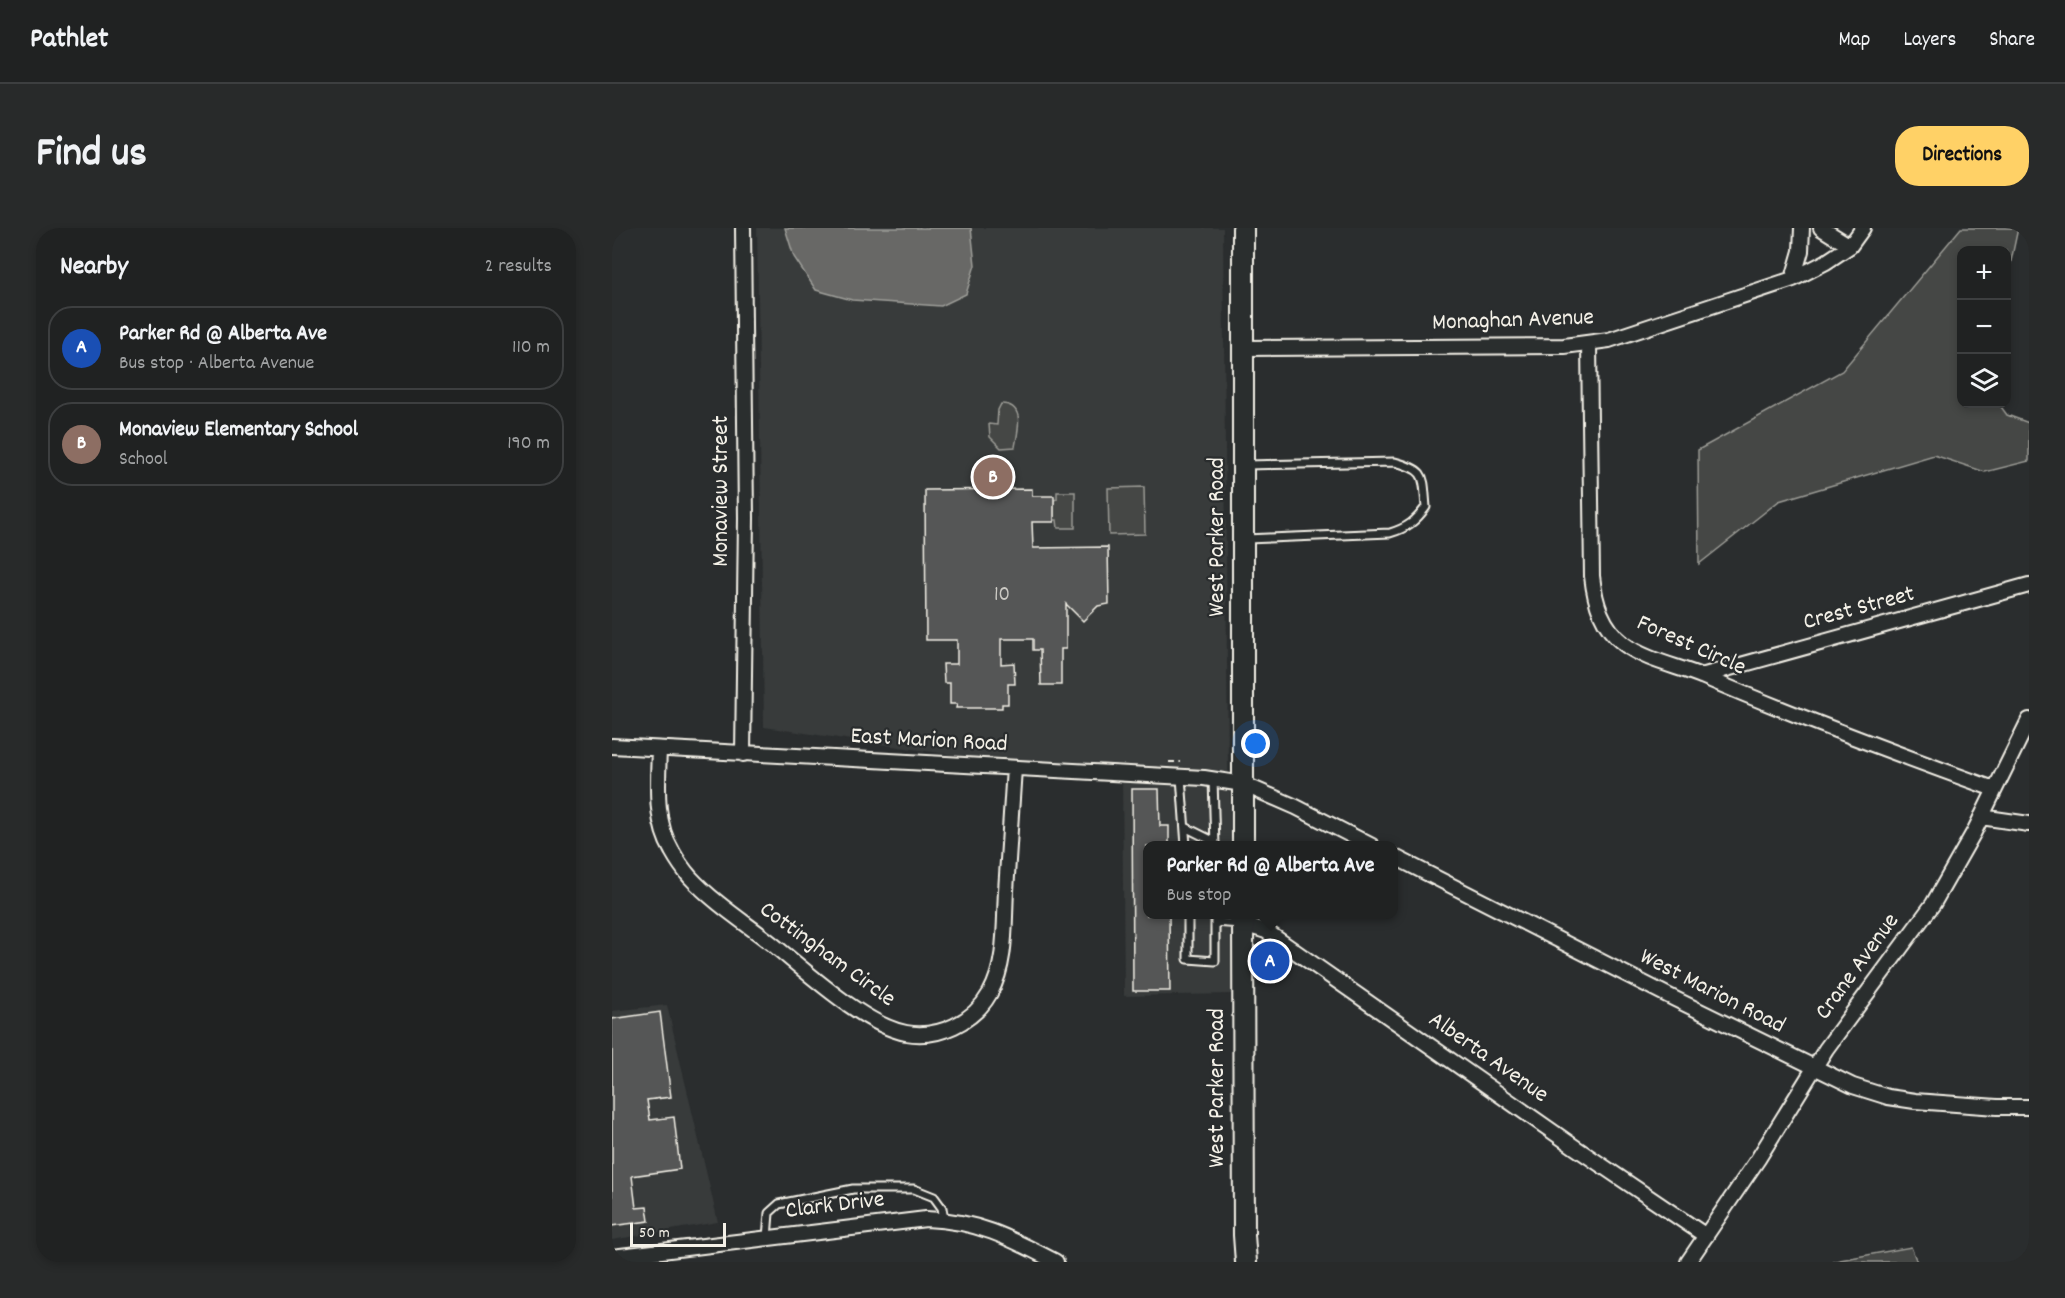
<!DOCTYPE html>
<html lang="en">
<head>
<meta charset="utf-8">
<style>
	:root { --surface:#202222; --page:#282a2a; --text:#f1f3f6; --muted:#a2a4a5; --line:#3d3f40; --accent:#ffd166 }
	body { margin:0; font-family:Dekko,sans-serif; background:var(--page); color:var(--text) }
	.controls { position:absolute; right:18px; top:18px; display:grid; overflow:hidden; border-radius:12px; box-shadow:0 3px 9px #0003 }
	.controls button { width:54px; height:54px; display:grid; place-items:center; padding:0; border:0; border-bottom:2px solid var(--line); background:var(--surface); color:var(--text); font:30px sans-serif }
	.scale { position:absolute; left:18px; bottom:15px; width:96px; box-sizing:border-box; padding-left:6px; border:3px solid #f4f1e8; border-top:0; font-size:16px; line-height:21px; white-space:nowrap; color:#f4f1e8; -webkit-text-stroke:4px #2a2d2e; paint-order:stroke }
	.you { position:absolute; left:644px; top:516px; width:21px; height:21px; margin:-15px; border:4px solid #fff; border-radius:50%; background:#1a73e8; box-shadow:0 0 0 9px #1a73e833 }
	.badge { display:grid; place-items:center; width:39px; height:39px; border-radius:50%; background:var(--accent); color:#fff; font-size:20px; font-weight:700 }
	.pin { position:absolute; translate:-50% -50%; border:3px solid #fff; box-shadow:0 2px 6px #0006 }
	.popup { position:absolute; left:531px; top:613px; width:255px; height:78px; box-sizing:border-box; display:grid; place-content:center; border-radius:12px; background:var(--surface); filter:drop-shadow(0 2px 4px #0005); font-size:20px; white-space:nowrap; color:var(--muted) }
	.popup b { font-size:22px; color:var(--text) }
	.popup::after { content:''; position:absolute; left:50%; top:100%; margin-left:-12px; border:12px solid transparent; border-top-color:var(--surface) }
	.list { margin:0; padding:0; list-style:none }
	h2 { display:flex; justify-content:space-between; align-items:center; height:78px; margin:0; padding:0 24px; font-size:26px }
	h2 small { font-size:20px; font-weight:400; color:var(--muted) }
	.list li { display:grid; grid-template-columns:39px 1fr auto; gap:18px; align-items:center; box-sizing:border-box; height:84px; margin:0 12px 12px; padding:0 12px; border:2px solid var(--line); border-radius:24px }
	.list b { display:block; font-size:22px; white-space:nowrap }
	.list p { margin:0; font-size:20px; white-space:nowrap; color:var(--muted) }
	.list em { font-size:20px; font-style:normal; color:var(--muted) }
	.icon { flex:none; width:33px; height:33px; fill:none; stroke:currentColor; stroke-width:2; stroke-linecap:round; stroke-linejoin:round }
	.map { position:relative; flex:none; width:1417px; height:1034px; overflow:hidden; border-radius:24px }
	header { display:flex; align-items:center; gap:36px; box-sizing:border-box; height:84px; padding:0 30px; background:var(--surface); border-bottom:2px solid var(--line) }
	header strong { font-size:28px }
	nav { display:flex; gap:33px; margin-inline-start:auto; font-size:21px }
	.intro { display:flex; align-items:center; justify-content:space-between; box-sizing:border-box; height:144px; padding:0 36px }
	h1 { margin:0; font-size:42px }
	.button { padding:15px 27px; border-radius:24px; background:var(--accent); color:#111; font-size:21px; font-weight:700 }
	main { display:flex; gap:36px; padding:0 36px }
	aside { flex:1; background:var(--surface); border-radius:24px; box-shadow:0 3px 9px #0003 }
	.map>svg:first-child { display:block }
	.built { fill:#373a3a }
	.green { fill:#444645; stroke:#9c9c96; stroke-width:1.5 }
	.water { fill:#676866; stroke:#9f9f9a; stroke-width:1.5 }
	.building { fill:#555756; stroke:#f4f1e8; stroke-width:1.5 }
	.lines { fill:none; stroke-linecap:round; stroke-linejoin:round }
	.lane-casing { stroke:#f4f1e8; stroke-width:11 }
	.street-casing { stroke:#f4f1e8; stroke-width:18 }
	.secondary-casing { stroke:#f4f1e8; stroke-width:24 }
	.path { stroke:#f4f1e8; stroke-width:2; stroke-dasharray:6 4.5; stroke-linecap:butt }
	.lane { stroke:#2a2d2e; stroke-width:7 }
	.street { stroke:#2a2d2e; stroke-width:14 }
	.secondary { stroke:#2a2d2e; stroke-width:20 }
	.labels { text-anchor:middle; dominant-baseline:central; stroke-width:4.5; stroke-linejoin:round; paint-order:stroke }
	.number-label { font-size:21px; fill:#cccac4 }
	.street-label { font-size:24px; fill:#f4f1e8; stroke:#2a2d2e }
</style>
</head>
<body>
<header>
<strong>Pathlet</strong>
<nav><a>Map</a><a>Layers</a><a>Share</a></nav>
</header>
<div class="intro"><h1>Find us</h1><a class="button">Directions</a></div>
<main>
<aside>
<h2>Nearby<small>2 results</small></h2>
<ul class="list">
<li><span class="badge" style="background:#1a4fb4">A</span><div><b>Parker Rd @ Alberta Ave</b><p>Bus stop · Alberta Avenue</p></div><em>110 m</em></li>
<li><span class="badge" style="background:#8d6e63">B</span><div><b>Monaview Elementary School</b><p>School</p></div><em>190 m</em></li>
</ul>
</aside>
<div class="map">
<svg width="1417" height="1034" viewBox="0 0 1417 1034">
	<rect width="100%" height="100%" fill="#2a2d2e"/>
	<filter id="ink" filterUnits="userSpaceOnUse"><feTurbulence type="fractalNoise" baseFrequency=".0167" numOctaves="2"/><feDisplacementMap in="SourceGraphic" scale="12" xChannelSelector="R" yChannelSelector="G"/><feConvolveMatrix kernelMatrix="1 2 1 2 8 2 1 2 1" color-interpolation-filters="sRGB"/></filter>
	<g filter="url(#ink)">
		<path class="built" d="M145 0H611L616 537V553L618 554 620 617 535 618V686L621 687 622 766 512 768 510 552 152 499Z
			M55 777 106 994 0 1012V783Z"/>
		<path class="green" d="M1349 0H1406L1395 52 1394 22H1350V176H1387L1395 187 1417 195V233L1373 244 1322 227 1167 273 1087 336 1086 222 1230 143Z
			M389 176C414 176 406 202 403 219L389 220 378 209 377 196 385 197 386 182Z
			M532 259 533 306 497 307 496 260Z
			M445 264H463V300H446L445 292H442V272L445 271Z
			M1299 1019 1305 1034H1220L1228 1032Z"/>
		<path class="water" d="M173 0H359L363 37 354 66 329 78 240 72 204 62 182 29Z"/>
		<path class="building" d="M420 261V268H442V294H420L421 320 496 319 497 376 486 378 471 393 454 376V421H449V457H429L428 422H421V411H389V436L402 435 403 456H396V476H390V480H344L345 476H338V455H332L331 436H345V412H314L313 262Z
			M520 561H547L548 598H557V618H535V687H557L558 763H521Z
			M48 784 59 869 35 872 38 892 62 889 68 941 20 948 24 980 35 979 37 993 0 998V791Z"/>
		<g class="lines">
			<defs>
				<path id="lane" d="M634 311 778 305C795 300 804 293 814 279 811 247 815 243 783 234L634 237
					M569 549 574 618
					M601 551 603 618
					M573 599 603 614
					M576 686V731L603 733V686
					M603 694 628 696
					M155 1010 157 985 167 976 241 961H302L322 969 330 980 332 992"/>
				<path id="street" d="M131 0 134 290 131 526
					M1209 0 1238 18
					M1181 51 1189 23 1190 0
					M977 116 980 348C983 375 990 399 1012 416 1035 433 1066 438 1092 449 1187 490 1285 526 1382 561
					M631 120 952 118 997 112 1181 51 1214 34 1238 18 1251 0
					M1089 448 1417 357
					M0 518 592 550 631 556 684 579 760 618
					M47 521C46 555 42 593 60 623 65 632 71 641 78 649 101 674 132 694 159 715 193 742 253 798 294 805 326 811 362 794 378 765 395 735 392 695 394 663 397 622 399 581 402 540
					M1369 589 1417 596
					M781 628 1063 771 1241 858 1276 869 1303 873 1385 879H1417
					M631 696 654 703 964 920 1094 1008
					M0 1029 314 991C367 993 398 1010 444 1034
					M1076 1034 1146 931 1214 821 1321 676 1362 604 1417 492"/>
				<path id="secondary" d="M631 618V0
					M631 686 632 1007 634 1034"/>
			</defs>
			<use href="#lane" class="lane-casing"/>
			<use href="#street" class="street-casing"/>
			<use href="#secondary" class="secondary-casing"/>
			<path class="path" d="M557 534H569"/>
			<use href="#lane" class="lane"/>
			<use href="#street" class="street"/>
			<use href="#secondary" class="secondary"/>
		</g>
	</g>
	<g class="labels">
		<g class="number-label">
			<text x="390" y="368">10</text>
		</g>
		<g class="street-label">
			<text transform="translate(901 93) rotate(-2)">Monaghan Avenue</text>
			<text transform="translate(110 263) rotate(-90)">Monaview Street</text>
			<text transform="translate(606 309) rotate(-90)">West Parker Road</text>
			<text transform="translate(1247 381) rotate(-15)">Crest Street</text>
			<text transform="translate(1079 418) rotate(24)">Forest Circle</text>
			<text transform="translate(317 513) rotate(3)">East Marion Road</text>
			<text transform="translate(215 727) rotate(36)">Cottingham Circle</text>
			<text transform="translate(1246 739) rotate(-54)">Crane Avenue</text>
			<text transform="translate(1100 764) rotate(27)">West Marion Road</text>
			<text transform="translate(876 830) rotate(35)">Alberta Avenue</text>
			<text transform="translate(606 860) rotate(-90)">West Parker Road</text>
			<text transform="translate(223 978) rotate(-7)">Clark Drive</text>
		</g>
	</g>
</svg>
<div class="controls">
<button>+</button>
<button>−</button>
<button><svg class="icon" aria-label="layers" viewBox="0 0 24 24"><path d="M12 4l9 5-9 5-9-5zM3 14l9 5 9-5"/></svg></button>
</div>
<div class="scale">50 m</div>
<div class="you"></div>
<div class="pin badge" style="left:658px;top:733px;background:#1a4fb4">A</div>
<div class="popup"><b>Parker Rd @ Alberta Ave</b>Bus stop</div>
<div class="pin badge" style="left:381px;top:249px;background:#8d6e63">B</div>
</div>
</main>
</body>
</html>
